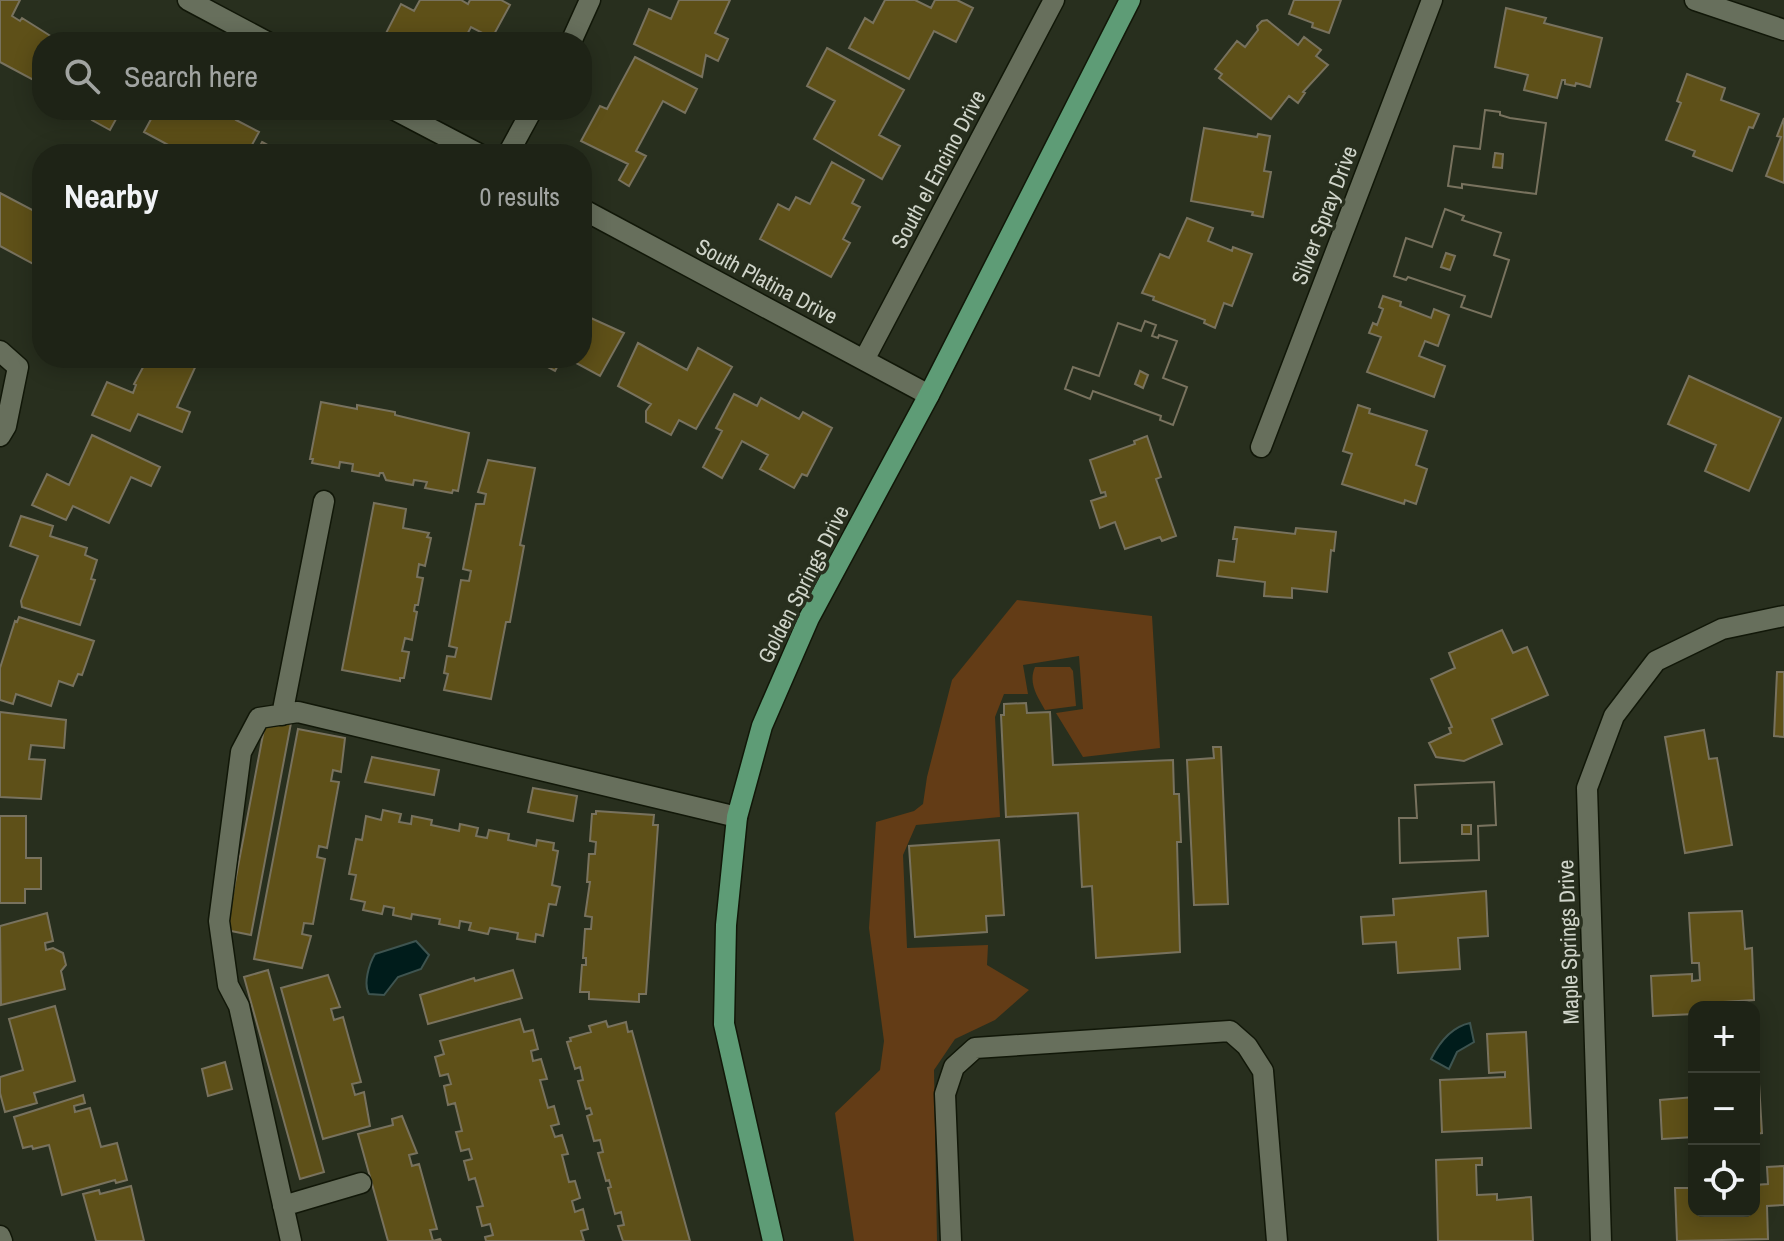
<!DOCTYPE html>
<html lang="en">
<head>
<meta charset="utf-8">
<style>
	:root { --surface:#1e2316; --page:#2b2f23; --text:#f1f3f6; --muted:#a1a4a1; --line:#3c4035 }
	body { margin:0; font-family:"Archivo Narrow",sans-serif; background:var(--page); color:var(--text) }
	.controls { position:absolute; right:24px; bottom:24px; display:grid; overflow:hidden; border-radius:16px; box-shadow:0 4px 20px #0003 }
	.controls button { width:72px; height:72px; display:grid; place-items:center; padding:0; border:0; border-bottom:2px solid var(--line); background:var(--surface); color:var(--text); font:40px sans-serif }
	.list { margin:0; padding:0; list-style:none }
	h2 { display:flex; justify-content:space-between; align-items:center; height:104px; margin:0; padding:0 32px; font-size:34px }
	h2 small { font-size:26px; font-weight:400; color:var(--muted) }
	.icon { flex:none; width:44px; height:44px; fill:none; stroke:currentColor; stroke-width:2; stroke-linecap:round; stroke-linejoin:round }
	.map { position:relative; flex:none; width:1784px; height:1241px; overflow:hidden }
	.search { position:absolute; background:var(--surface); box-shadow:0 4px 20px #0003; left:32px; top:32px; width:560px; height:88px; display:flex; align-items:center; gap:20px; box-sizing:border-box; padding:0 28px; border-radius:32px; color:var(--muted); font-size:30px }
	.panel { position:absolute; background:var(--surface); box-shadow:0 4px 20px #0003; left:32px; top:144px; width:560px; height:224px; border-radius:32px }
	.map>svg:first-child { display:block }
	.green { fill:#633c16 }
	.water { fill:#001c1b; stroke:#3e5450; stroke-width:2 }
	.building { fill:#5e5018; stroke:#78725e; stroke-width:2; fill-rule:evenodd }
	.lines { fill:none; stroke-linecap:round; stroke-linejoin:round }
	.minor-casing { stroke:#111708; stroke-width:23 }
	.major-casing { stroke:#111708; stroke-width:23 }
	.minor { stroke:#676f5c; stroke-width:20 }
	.major { stroke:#5e9c76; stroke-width:20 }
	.labels { text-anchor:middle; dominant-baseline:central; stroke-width:7; stroke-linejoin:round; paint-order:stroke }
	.street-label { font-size:22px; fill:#d0d5ca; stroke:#282f1e }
</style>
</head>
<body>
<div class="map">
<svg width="1784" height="1241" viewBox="0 0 1784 1241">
	<rect width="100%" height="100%" fill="#282f1e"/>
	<path class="green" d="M1017 600 1152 616 1160 748 1083 757 1056 713 1083 709 1079 656 1023 665 1028 694H1004L995 717 1000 817 916 825 903 855 907 948 988 945 987 965 1029 990 995 1020 955 1039 934 1070 937 1241H854L835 1113 880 1070 884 1041 869 928 876 822 914 811 923 804 927 777 952 680Z
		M1035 667H1070L1073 671 1076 706 1045 710C1037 696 1028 683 1035 667Z"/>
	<path class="water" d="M416 941 429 955 421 969 398 977 384 995 369 994C363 984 369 964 375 954Z
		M1470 1023 1474 1042 1457 1052 1449 1069 1431 1059C1439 1043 1451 1027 1470 1023Z"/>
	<path class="building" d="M0 0H20L12 16 20 21 22 18 60 42H42V77L39 83 0 62Z
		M420 0H461L468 4 470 0H501L510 5 492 38 471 27 463 42 382 41 401 4 414 11Z
		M679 0H730L715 33 728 39 718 61 706 55 702 77 634 44 649 9 671 19Z
		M885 0H915L931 8 935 0H957L973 8 956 42 934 31 909 79 849 48 865 18 873 23Z
		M1294 0H1341L1329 33 1312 27 1313 23 1289 14Z
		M1506 8 1546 18 1544 23 1602 38 1590 87 1576 83 1575 86 1565 84V80H1562L1557 98 1524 90 1528 75 1495 67Z
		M1267 20 1298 45 1304 37 1321 50 1316 56 1328 65 1303 92 1305 93 1298 103 1289 96 1271 119 1219 78 1222 74 1215 69 1237 41 1245 47 1258 30 1257 26 1262 21Z
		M827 48 904 90 879 135 900 146 882 179 814 139 835 101 807 86Z
		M635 57 697 89 685 113 663 101 636 151 646 156 629 186 619 180 628 164 581 141 600 106 607 109Z
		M1687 74 1725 88 1721 100 1759 114 1753 128 1749 127 1732 171 1693 156 1695 151 1666 140 1681 103 1677 101Z
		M97 110H121L110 130 92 120Z
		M156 110H237L240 112 236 120 259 132 247 154H185L144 132Z
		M1485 110 1500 112V115L1510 118 1546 123 1536 194 1462 184V188L1448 186 1454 146 1480 149ZM1495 153 1503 154 1502 168 1493 167Z
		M1485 110 1500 112V115L1510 118 1546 123 1536 194 1462 184V188L1448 186 1454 146 1480 149Z
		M1784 118V183L1766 176 1781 137 1777 136Z
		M1204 128 1257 137 1258 134 1270 136 1264 171 1271 172 1263 217 1252 215 1253 212 1191 201Z
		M262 142 284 154H256Z
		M832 162 864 180 852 203 860 207 843 239 850 243 831 277 760 239 778 204 789 210 796 197 810 204Z
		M0 193 42 215V257L37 266 0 246Z
		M1445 209 1464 216 1462 220 1501 233 1494 255 1509 260 1491 317 1461 307 1465 296 1408 277 1406 280 1394 276 1406 238 1432 247ZM1446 253 1455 256 1450 270 1441 267Z
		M1445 209 1464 216 1462 220 1501 233 1494 255 1509 260 1491 317 1461 307 1465 296 1408 277 1406 280 1394 276 1406 238 1432 247Z
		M1187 218 1213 228 1208 241 1232 251 1233 247 1252 254 1232 306 1224 303 1215 328 1204 323 1205 320 1153 300 1154 297 1142 293 1160 254 1169 258Z
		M1383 296 1401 302 1400 306 1431 318 1434 309 1449 315 1438 346 1425 341 1419 356 1445 366 1434 397 1367 372 1381 337 1369 333 1373 323 1377 325 1383 309 1379 307Z
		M582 314 624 333 600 376 567 358H582Z
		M1145 321 1156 325 1152 336 1158 338 1159 335 1177 341 1163 378 1187 387 1173 425 1160 420 1161 416 1093 391 1090 399 1065 389 1073 367 1099 376 1118 323 1141 331ZM1140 371 1148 375 1143 388 1135 384Z
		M1145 321 1156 325 1152 336 1158 338 1159 335 1177 341 1163 378 1187 387 1173 425 1160 420 1161 416 1093 391 1090 399 1065 389 1073 367 1099 376 1118 323 1141 331Z
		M638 343 687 370 698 348 732 367 696 429 679 420 671 435 646 422V411L651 404 618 386Z
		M148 358H191L198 361 177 407 190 412 182 432 138 414 130 431 92 415 107 382 133 393 136 385 134 384Z
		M531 358H562L555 371Z
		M1689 376 1781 418 1749 491 1705 471 1716 445 1668 424Z
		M734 394 757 406 761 398 799 419 803 412 832 428 807 476 802 474 794 488 760 469 768 455 742 441 722 478 703 467 722 431 716 428Z
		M321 402 357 409V405L395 412V415L469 433 458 491 453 490 452 493 425 488 427 482 414 480 413 485 386 480 383 473H380L379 476 352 471 353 464 340 462 339 468 312 463 313 459H310Z
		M1358 405 1370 409 1369 413 1427 431 1416 465 1427 469 1416 504 1405 500 1404 504 1342 484 1352 454 1343 451Z
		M92 435 160 467 151 486 131 477 109 523 73 506 66 520 32 505 47 474 69 485Z
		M1147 436 1161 477 1156 479 1176 536 1162 541 1160 537 1125 549 1115 522 1100 528 1091 501 1106 496 1105 492 1101 493 1090 460 1135 444 1134 441Z
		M488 460 535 468 520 545 524 546 510 622H506L491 699 444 690 448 674 444 673 447 656 455 657 457 648 449 646 461 580 469 581 471 571 463 569 476 504H484L486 494 478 492Z
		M374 503 406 509 403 528 429 533 427 537 431 538 425 566 419 564 417 577 423 578 418 605H415L414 611 417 612 412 640 405 638 402 651 409 652 404 678H400V681L342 670Z
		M21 516 53 526 50 536 87 548 85 555 97 560 91 579 95 580 80 625 22 607 21 601 38 556 10 546Z
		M1235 527 1295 534 1296 528 1336 532 1334 551 1331 550 1327 592 1292 588V598L1264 596 1265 582 1217 576 1219 560 1234 562 1237 539H1233Z
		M19 617 94 641 82 675 78 674 73 686 59 681 51 706 16 694 13 704 0 700V668L15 621 17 622Z
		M1502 630 1513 653 1527 647 1548 695 1492 719 1502 744 1464 761 1436 757 1429 743 1451 733 1449 728 1452 727 1431 679 1455 668 1449 653Z
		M1777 672H1784V737L1774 736Z
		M1026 703 1027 713 1050 712 1053 765 1173 760 1174 794H1179L1181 842H1177L1180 952 1096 958 1092 886 1082 887 1078 813 1006 817 1001 715H1004V704Z
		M0 712 66 720 64 748 31 745 29 759 45 760 41 799 0 797Z
		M274 720 291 723 251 935 226 930 265 724 273 726Z
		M298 729 345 738 341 772 333 770 331 781 339 782 327 848 319 846 317 857 325 859 313 924 304 923 302 934 311 936 302 968 254 959Z
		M1704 730 1709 759 1717 758 1732 845 1685 853 1665 737Z
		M1213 747H1221L1228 904 1194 905 1187 760 1214 758Z
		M372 757 439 770 434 795 365 782Z
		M1494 782 1496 825 1478 826 1479 860 1400 863 1399 818H1417L1415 785ZM1462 825H1471V834H1462Z
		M1494 782 1496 825 1478 826 1479 860 1400 863 1399 818H1417L1415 785Z
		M533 788 577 796 573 821 528 812Z
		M383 810 401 814 399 822 411 824 412 816 432 820 431 825 459 831 460 824 478 828 476 836 487 838 489 830 509 834 508 840 536 846 537 840 554 843 553 850 558 851 552 885 560 887 556 905 549 904 543 936 536 934 535 942 517 939 518 933 490 928 488 934 469 930 471 923 460 921 459 928 439 924 440 919 412 914 411 919 393 915 394 908 384 906 382 914 363 910 365 902 351 899 356 875 349 874 356 839 362 840 366 816 381 820Z
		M596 811 654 815 653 825H658L646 994H639V1002L589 999V992H580L582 965H586V958H583L585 929H591L592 917 585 916 590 882H587L589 854H595L596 842 590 841 592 814H596Z
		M0 816H26V858H41V889H25V903H0Z
		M999 840 1004 915 986 916 987 932 915 937 909 846Z
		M1486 891 1488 936 1458 938 1460 969 1398 973 1396 942 1363 944 1361 917 1394 915 1393 899Z
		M1742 911 1745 949 1752 948 1754 1000 1724 1002V1007H1694V1014L1653 1016 1651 976 1692 974V981L1700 980 1699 963H1692L1689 913Z
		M47 913 53 941 45 943 46 950 53 948 63 953 66 965 61 971 65 989 1 1005 0 926Z
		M268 970 324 1172 300 1179 244 977Z
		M513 970 522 998 428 1024 420 995 474 978 475 981Z
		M328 975 340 1007 331 1009 334 1020 343 1017 361 1082 352 1084 355 1095 364 1092 370 1126 323 1139 281 988Z
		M55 1006 75 1081 34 1093 37 1103 5 1112 0 1093V1077L23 1070 9 1019Z
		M520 1019 524 1032 533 1030 538 1049 531 1051 533 1061 541 1059 547 1079 540 1080 548 1108 554 1106 559 1124 551 1126 555 1137 562 1135 568 1154 562 1155 569 1182 575 1181 580 1198 572 1201 575 1212 583 1209 588 1229 581 1231 584 1241H486L485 1237 493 1235 490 1224 482 1226 477 1207 483 1206 475 1178 469 1180 464 1161 472 1159 469 1149 461 1151 456 1132 462 1131 455 1103 448 1105 444 1086 451 1084 448 1074 440 1076 435 1057 444 1054 440 1041Z
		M606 1021 608 1027 626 1022 628 1032 632 1031 690 1241H623L618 1226 624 1225 621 1212 615 1214 608 1188 611 1187 609 1180 606 1181 598 1153 603 1152 600 1140 594 1141 587 1116 592 1114 590 1108 586 1109 578 1081 583 1080 580 1067 575 1069 567 1042 571 1041 570 1038 591 1032 589 1026Z
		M1526 1032 1531 1128 1442 1132 1440 1080 1505 1077V1072L1489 1073 1487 1034Z
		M1754 1034H1756L1762 1133 1754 1134Z
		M225 1062 232 1089 208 1096 202 1069Z
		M83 1095 85 1103 74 1106 75 1112 90 1108 101 1147 117 1143 127 1180 116 1183 115 1180 62 1195 49 1145 33 1149 32 1146 23 1148 14 1117Z
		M1694 1097V1137L1662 1139 1660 1100Z
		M402 1116 417 1153 409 1155 412 1166 419 1164 437 1229 430 1230 433 1241 440 1239 441 1241H388L358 1134 393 1125 392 1119Z
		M1482 1158V1165H1476L1477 1195 1497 1194V1200L1531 1197 1533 1241H1438L1436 1160Z
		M1784 1166V1205L1767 1206 1768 1239 1677 1241 1675 1188H1694V1211H1754V1185L1768 1184 1767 1167Z
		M131 1186 144 1241H96L83 1194 99 1190 100 1194Z"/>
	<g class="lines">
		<defs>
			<path id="minor" d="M188 0 267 42
				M1695 0 1784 30
				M571 42 590 0
				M395 110 479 154
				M508 154 532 110
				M582 209 929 395
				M0 351 18 367 6 426 0 436
				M864 360 1054 0
				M1261 447 1432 0
				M282 715 324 501
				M283 1206 361 1183
				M0 1236 2 1241
				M291 1241 239 1006 228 985 219 921 241 752 259 718 298 712 737 817
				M951 1241 945 1094 954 1067 975 1048 1230 1031 1247 1046 1263 1071 1277 1241
				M1601 1241 1587 788 1614 716 1656 661 1722 629 1784 616"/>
			<path id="major" d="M773 1241 724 1024 726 925 737 817 762 726 809 618 929 395 1130 0"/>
		</defs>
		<use href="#minor" class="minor-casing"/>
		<use href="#major" class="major-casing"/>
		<use href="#minor" class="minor"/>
		<use href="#major" class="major"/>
	</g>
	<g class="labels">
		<g class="street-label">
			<text transform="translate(938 169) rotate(-62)">South el Encino Drive</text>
			<text transform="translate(1324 215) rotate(-69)">Silver Spray Drive</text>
			<text transform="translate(767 281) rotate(28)">South Platina Drive</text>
			<text transform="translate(803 584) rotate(-63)">Golden Springs Drive</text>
			<text transform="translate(1568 942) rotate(-92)">Maple Springs Drive</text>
		</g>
	</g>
</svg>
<div class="controls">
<button>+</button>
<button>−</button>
<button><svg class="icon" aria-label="locate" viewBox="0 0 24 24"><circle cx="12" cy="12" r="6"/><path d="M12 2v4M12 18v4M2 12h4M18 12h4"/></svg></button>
</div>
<div class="search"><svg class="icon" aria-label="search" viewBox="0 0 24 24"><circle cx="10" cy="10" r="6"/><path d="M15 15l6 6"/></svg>Search here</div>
<section class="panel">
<h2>Nearby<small>0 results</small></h2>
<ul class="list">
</ul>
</section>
</div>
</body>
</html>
